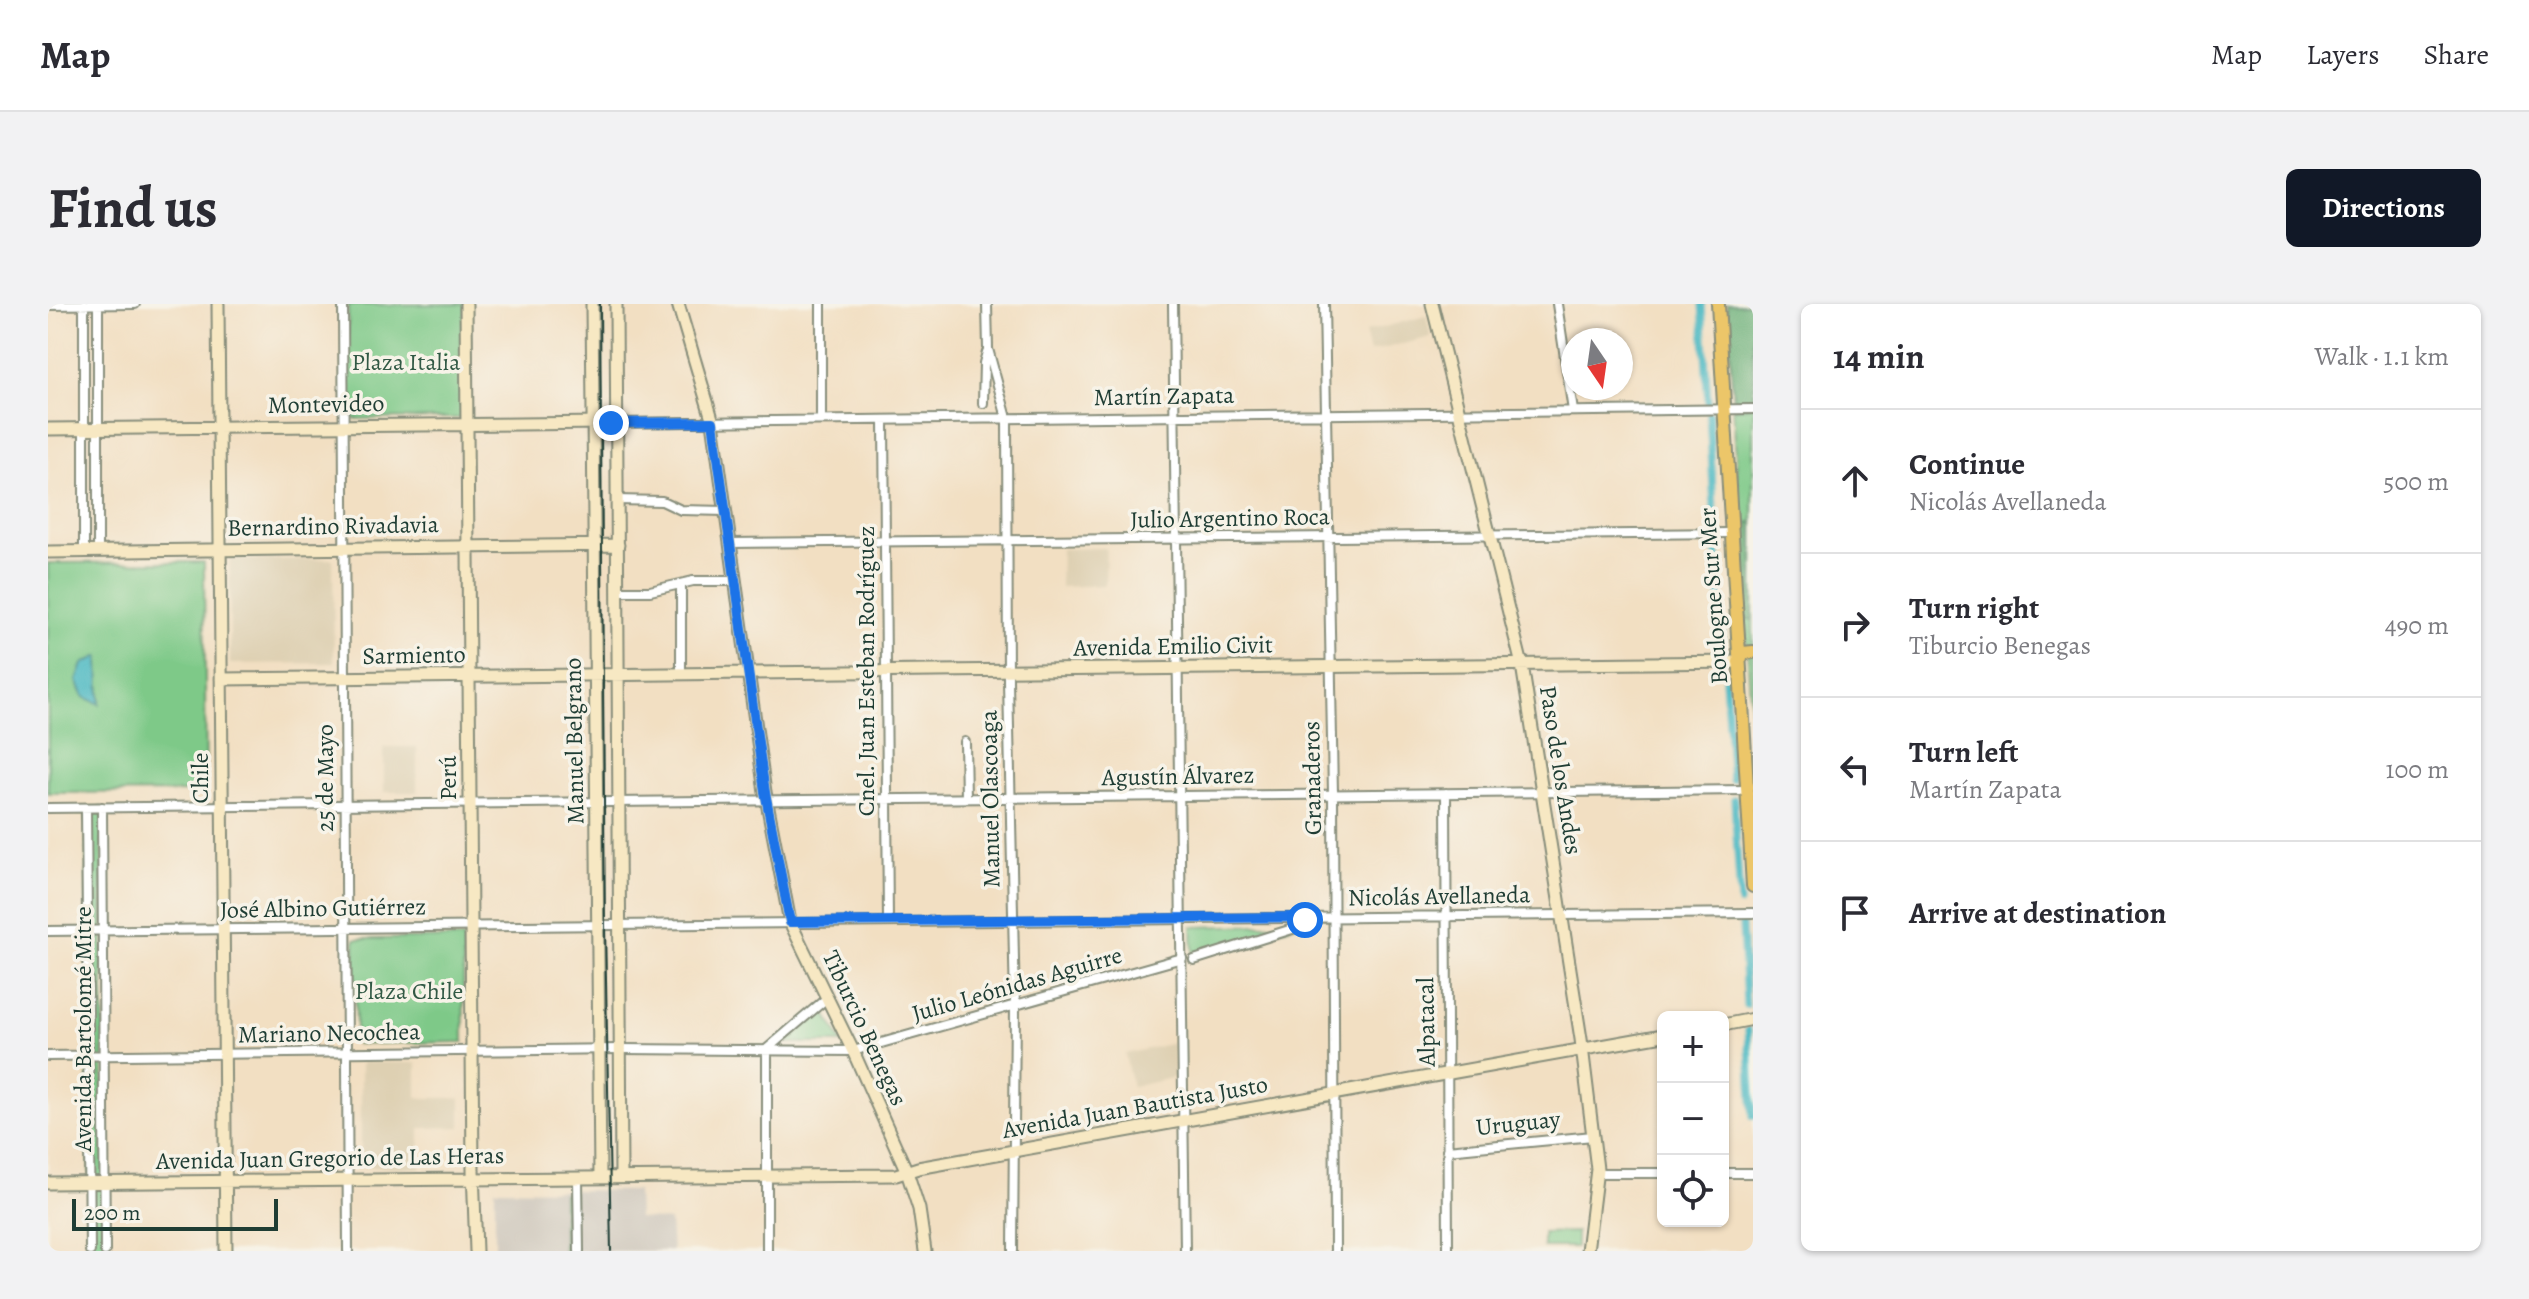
<!DOCTYPE html>
<html lang="en">
<head>
<meta charset="utf-8">
<style>
	:root { --surface:#fff; --page:#f2f2f3; --text:#2b2b33; --muted:#7c7c81; --line:#e1e1e2; --accent:#111827 }
	body { margin:0; font-family:Alegreya,serif; background:var(--page); color:var(--text) }
	.controls { position:absolute; right:24px; bottom:24px; display:grid; overflow:hidden; border-radius:12px; box-shadow:0 2px 6px #0004 }
	.controls button { width:72px; height:72px; display:grid; place-items:center; padding:0; border:0; border-bottom:2px solid var(--line); background:var(--surface); color:var(--text); font:40px sans-serif }
	.compass { position:absolute; left:1513px; top:24px; width:72px; height:72px; border-radius:50%; background:var(--surface); box-shadow:0 2px 6px #0004; rotate:167deg }
	.scale { position:absolute; left:24px; bottom:20px; width:206px; box-sizing:border-box; padding-left:8px; border:4px solid #1f3d34; border-top:0; font-size:22px; line-height:28px; white-space:nowrap; color:#1f3d34; -webkit-text-stroke:6px #f7f3e8; paint-order:stroke }
	.stop { position:absolute; width:24px; height:24px; margin:-18px; border:6px solid #1a73e8; border-radius:50%; background:#fff }
	.stop.end { background:#1a73e8; border-color:#fff; box-shadow:0 2px 8px #0008 }
	.list { margin:0; padding:0; list-style:none }
	h2 { display:flex; justify-content:space-between; align-items:center; height:104px; margin:0; padding:0 32px; font-size:34px }
	h2 small { font-size:26px; font-weight:400; color:var(--muted) }
	.list li { display:grid; grid-template-columns:52px 1fr auto; gap:24px; align-items:center; box-sizing:border-box; height:144px; padding:0 32px; border-top:2px solid var(--line) }
	.list b { display:block; font-size:30px; white-space:nowrap }
	.list p { margin:0; font-size:26px; white-space:nowrap; color:var(--muted) }
	.list em { font-size:26px; font-style:normal; color:var(--muted) }
	.icon { flex:none; width:44px; height:44px; fill:none; stroke:currentColor; stroke-width:2; stroke-linecap:round; stroke-linejoin:round }
	.map { position:relative; flex:none; width:1705px; height:947px; overflow:hidden; border-radius:12px }
	header { display:flex; align-items:center; gap:48px; box-sizing:border-box; height:112px; padding:0 40px; background:var(--surface); border-bottom:2px solid var(--line) }
	header strong { font-size:38px }
	nav { display:flex; gap:44px; margin-inline-start:auto; font-size:28px }
	.intro { display:flex; align-items:center; justify-content:space-between; box-sizing:border-box; height:192px; padding:0 48px }
	h1 { margin:0; font-size:56px }
	.button { padding:20px 36px; border-radius:12px; background:var(--accent); color:#fff; font-size:28px; font-weight:700 }
	main { display:flex; gap:48px; padding:0 48px }
	aside { flex:1; background:var(--surface); border-radius:12px; box-shadow:0 2px 6px #0004 }
	.map>svg:first-child { display:block }
	.built { fill:#ded0b2 }
	.industrial { fill:#cac3b8 }
	.green { fill:#7ec988; stroke:#4e835e; stroke-width:2 }
	.forest { fill:#66ad74; stroke:#427554; stroke-width:2 }
	.water { fill:#49b8c2; stroke:#347a7b; stroke-width:2 }
	.lines { fill:none; stroke-linecap:round; stroke-linejoin:round }
	.canal { stroke:#49b8c2; stroke-width:7 }
	.street-casing { stroke:#888e7b; stroke-width:12 }
	.secondary-casing { stroke:#888e7b; stroke-width:15 }
	.primary-casing { stroke:#888e7b; stroke-width:16 }
	.street { stroke:#fff; stroke-width:8 }
	.secondary { stroke:#f7e8c3; stroke-width:11 }
	.primary { stroke:#ecc669; stroke-width:12 }
	.tram { stroke:#1f3d34; stroke-width:2 }
	.route { stroke:#1a73e8; stroke-width:10 }
	.labels { text-anchor:middle; dominant-baseline:central; stroke-width:7; stroke-linejoin:round; paint-order:stroke }
	.park-label { font-size:24px; fill:#325945; stroke:#f7f3e8 }
	.street-label { font-size:24px; fill:#1f3d34; stroke:#f7f3e8 }
</style>
</head>
<body>
<header>
<strong>Map</strong>
<nav><a>Map</a><a>Layers</a><a>Share</a></nav>
</header>
<div class="intro"><h1>Find us</h1><a class="button">Directions</a></div>
<main>
<div class="map">
<svg width="1705" height="947" viewBox="0 0 1705 947">
	<rect width="100%" height="100%" fill="#f7f3e8"/>
	<filter id="ink" filterUnits="userSpaceOnUse"><feTurbulence type="fractalNoise" baseFrequency=".0125" numOctaves="2"/><feDisplacementMap in="SourceGraphic" scale="16" xChannelSelector="R" yChannelSelector="G"/><feConvolveMatrix kernelMatrix="1 2 1 2 8 2 1 2 1" color-interpolation-filters="sRGB"/></filter>
	<filter id="wash" filterUnits="userSpaceOnUse"><feTurbulence type="fractalNoise" baseFrequency=".006" numOctaves="4" result="noise"/><feDisplacementMap in="SourceGraphic" scale="32" xChannelSelector="R" yChannelSelector="G"/><feGaussianBlur stdDeviation="1.8" result="paint"/><feColorMatrix in="noise" values="0 0 0 0 0 0 0 0 0 0 0 0 0 0 0 0 0 1.4 0 .05"/><feComposite in="paint" operator="in"/></filter>
	<g filter="url(#wash)">
		<rect width="100%" height="100%" fill="#f2dfc2"/>
		<path class="built" d="M1378 12 1383 33 1322 48 1317 28Z
			M1058 244 1057 281 1012 283 1013 245Z
			M285 255 286 359 182 360V256Z
			M336 443H369V488H336Z
			M1126 739 1127 773 1084 783 1077 750Z
			M313 758 369 759V794H413V823L372 824V864L313 863Z"/>
		<path class="industrial" d="M447 885 589 887 590 914 622 917 624 947H447Z"/>
		<path class="green" d="M416 0V114L300 115V1Z
			M1679 0H1705V444Z
			M156 258 158 488 0 489V259Z
			M54 503 57 947H42L38 504Z
			M1250 620 1145 651 1144 623Z
			M415 634 416 738 308 740 307 635Z
			M776 706 794 739H738Z
			M525 889 524 947H515V890Z
			M1528 928V943H1495V929Z"/>
		<path class="forest" d="M1679 0H1705V103L1686 105Z
			M1705 217V316L1697 314 1692 224Z"/>
		<path class="water" d="M51 352 52 400 36 393 29 377 35 360Z"/>
		<g class="lines">
			<path class="canal" d="M1654 0 1660 99
				M1661 110 1667 224
				M1668 236 1675 337
				M1677 376 1684 475
				M1686 495 1692 599
				M1694 621 1698 701
				M1700 726 1705 812"/>
		</g>
	</g>
	<g filter="url(#ink)">
		<g class="lines">
			<defs>
				<path id="street" d="M36 0V247
					M50 0V247
					M295 0 300 947
					M773 0V116
					M939 0 940 45 959 114 960 377 967 702 965 947
					M1125 0 1137 947
					M1276 0 1285 490 1287 947
					M1509 0 1525 107
					M0 1 87 0
					M935 99 936 59 939 48
					M836 116 840 617
					M565 119 1705 105
					M569 196 614 197 633 206 678 207
					M683 239 1683 229
					M633 280V370
					M570 287H602L645 277H688
					M917 438 918 494
					M1398 489 1400 947
					M54 503 57 947
					M0 504 1699 486
					M38 504 42 947
					M0 627 1705 609
					M1146 656 1254 622 1269 613
					M0 752 573 745 805 747 1134 654
					M1399 846 1545 832
					M1549 869H1615
					M1675 869H1705
					M530 874 531 947
					M719 947V745L779 694"/>
				<path id="secondary" d="M170 0 178 947
					M418 0 425 866 428 947
					M544 0 552 873
					M568 0 573 873
					M630 0 665 118 717 488 742 618 805 747 859 868 871 905 877 947
					M1384 0 1474 361 1533 735 1549 865 1539 947
					M0 125 556 119
					M0 248 570 241
					M173 375 1691 358
					M1675 721 1705 715
					M0 879 848 871 870 864 1615 731"/>
				<path id="primary" d="M1670 0 1705 582
					M1691 358 1695 349 1705 348"/>
			</defs>
			<use href="#street" class="street-casing"/>
			<use href="#secondary" class="secondary-casing"/>
			<use href="#primary" class="primary-casing"/>
			<use href="#street" class="street"/>
			<use href="#secondary" class="secondary"/>
			<use href="#primary" class="primary"/>
			<path class="tram" d="M552 0 557 621 563 947"/>
		</g>
	</g>
	<g class="lines" filter="url(#ink)">
		<path class="route" d="M563 119 665 118 717 488 742 618 1252 613 1257 616"/>
	</g>
	<g class="labels">
		<g class="park-label">
			<text x="358" y="58">Plaza Italia</text>
			<text x="361" y="687">Plaza Chile</text>
		</g>
		<g class="street-label">
			<text transform="translate(1116 92) rotate(-1)">Martín Zapata</text>
			<text transform="translate(278 100) rotate(-1)">Montevideo</text>
			<text transform="translate(1182 214) rotate(-1)">Julio Argentino Roca</text>
			<text transform="translate(285 222) rotate(-1)">Bernardino Rivadavia</text>
			<text transform="translate(1665 292) rotate(-94)">Boulogne Sur Mer</text>
			<text transform="translate(1125 342) rotate(-1)">Avenida Emilio Civit</text>
			<text transform="translate(366 351) rotate(-1)">Sarmiento</text>
			<text transform="translate(818 367) rotate(-90)">Cnel. Juan Esteban Rodríguez</text>
			<text transform="translate(526 437) rotate(-91)">Manuel Belgrano</text>
			<text transform="translate(1513 466) rotate(81)">Paso de los Andes</text>
			<text transform="translate(1130 472) rotate(-1)">Agustín Álvarez</text>
			<text transform="translate(152 474) rotate(-90)">Chile</text>
			<text transform="translate(277 474) rotate(-90)">25 de Mayo</text>
			<text transform="translate(400 474) rotate(-90)">Perú</text>
			<text transform="translate(1264 474) rotate(-91)">Granaderos</text>
			<text transform="translate(942 495) rotate(-91)">Manuel Olascoaga</text>
			<text transform="translate(1391 592) rotate(-1)">Nicolás Avellaneda</text>
			<text transform="translate(275 604) rotate(-1)">José Albino Gutiérrez</text>
			<text transform="translate(969 680) rotate(-16)">Julio Leónidas Aguirre</text>
			<text transform="translate(1378 718) rotate(-91)">Alpatacal</text>
			<text transform="translate(817 724) rotate(65)">Tiburcio Benegas</text>
			<text transform="translate(35 725) rotate(-90)">Avenida Bartolomé Mitre</text>
			<text transform="translate(281 729) rotate(-1)">Mariano Necochea</text>
			<text transform="translate(1087 803) rotate(-10)">Avenida Juan Bautista Justo</text>
			<text transform="translate(1470 819) rotate(-6)">Uruguay</text>
			<text transform="translate(282 854) rotate(-1)">Avenida Juan Gregorio de Las Heras</text>
		</g>
	</g>
</svg>
<div class="controls">
<button>+</button>
<button>−</button>
<button><svg class="icon" aria-label="locate" viewBox="0 0 24 24"><circle cx="12" cy="12" r="6"/><path d="M12 2v4M12 18v4M2 12h4M18 12h4"/></svg></button>
</div>
<svg class="compass" viewBox="-18 -18 36 36"><path d="M0-13l5 13h-10z" fill="#e53935"/><path d="M0 13l5-13h-10z" fill="#7c7c81"/></svg>
<div class="scale">200 m</div>
<div class="stop" style="left:1257px;top:616px"></div>
<div class="stop end" style="left:563px;top:119px"></div>
</div>
<aside>
<h2>14 min<small>Walk · 1.1 km</small></h2>
<ul class="list">
<li><svg class="icon" aria-label="ahead" viewBox="0 0 24 24"><path d="M12 20V5M6 11l6-6 6 6"/></svg><div><b>Continue</b><p>Nicolás Avellaneda</p></div><em>500 m</em></li>
<li><svg class="icon" aria-label="right" viewBox="0 0 24 24"><path d="M7 20v-9h11M14 6l5 5-5 5"/></svg><div><b>Turn right</b><p>Tiburcio Benegas</p></div><em>490 m</em></li>
<li><svg class="icon" aria-label="left" viewBox="0 0 24 24"><path d="M17 20v-9H6M10 6l-5 5 5 5"/></svg><div><b>Turn left</b><p>Martín Zapata</p></div><em>100 m</em></li>
<li><svg class="icon" aria-label="arrive" viewBox="0 0 24 24"><path d="M6 21V4h12l-3 4 3 4H6"/></svg><div><b>Arrive at destination</b></div></li>
</ul>
</aside>
</main>
</body>
</html>
